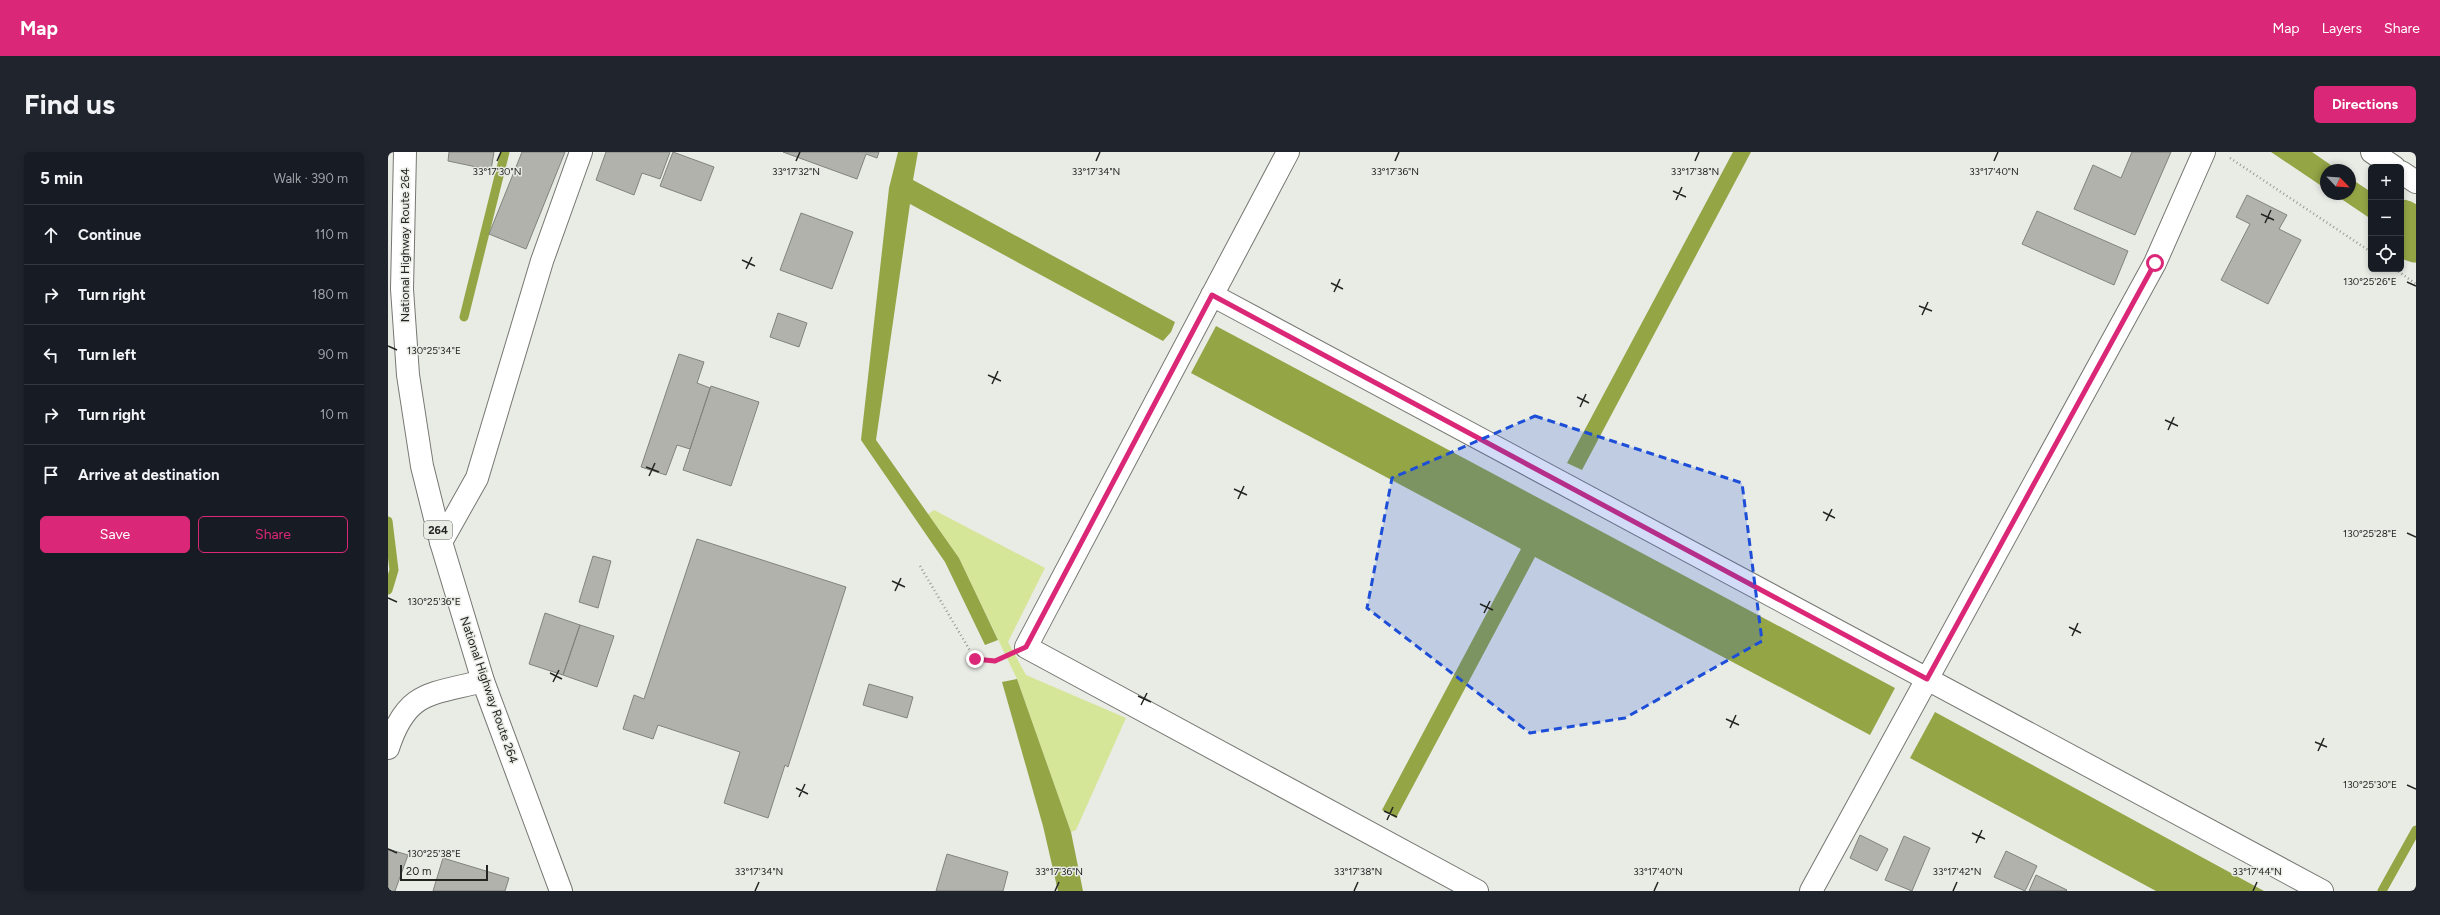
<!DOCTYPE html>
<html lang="en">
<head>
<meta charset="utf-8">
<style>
	:root { --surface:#171b24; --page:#20242c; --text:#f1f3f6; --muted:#9ea1a6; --line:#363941; --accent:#db2777 }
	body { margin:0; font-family:Figtree,sans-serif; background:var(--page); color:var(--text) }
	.controls { position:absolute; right:12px; top:12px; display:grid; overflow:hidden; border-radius:6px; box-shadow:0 2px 6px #0003 }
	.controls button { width:36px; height:36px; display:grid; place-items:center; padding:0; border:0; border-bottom:1px solid var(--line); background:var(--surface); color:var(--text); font:20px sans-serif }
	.compass { position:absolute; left:1932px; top:12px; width:36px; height:36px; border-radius:50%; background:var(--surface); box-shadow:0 2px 6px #0003; rotate:115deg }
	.scale { position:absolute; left:12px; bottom:10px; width:88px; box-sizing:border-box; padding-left:4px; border:2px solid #242523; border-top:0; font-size:11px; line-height:14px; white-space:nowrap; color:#242523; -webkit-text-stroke:3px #e9ebe5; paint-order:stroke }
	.stop { position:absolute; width:12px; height:12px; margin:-9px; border:3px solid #db2777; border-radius:50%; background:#fff }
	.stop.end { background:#db2777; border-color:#fff; box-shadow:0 1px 4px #0008 }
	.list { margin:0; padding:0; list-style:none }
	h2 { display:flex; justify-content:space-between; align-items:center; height:52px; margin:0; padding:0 16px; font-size:17px }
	h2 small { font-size:13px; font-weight:400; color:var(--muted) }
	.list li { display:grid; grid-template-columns:26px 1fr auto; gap:12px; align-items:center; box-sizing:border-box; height:60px; padding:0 16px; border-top:1px solid var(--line) }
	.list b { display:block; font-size:15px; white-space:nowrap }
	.list em { font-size:13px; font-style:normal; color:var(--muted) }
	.actions { display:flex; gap:8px; padding:12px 16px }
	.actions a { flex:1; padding:9px 0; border:1px solid var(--accent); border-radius:6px; text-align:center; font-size:14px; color:var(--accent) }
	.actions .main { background:var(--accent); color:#fff }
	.icon { flex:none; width:22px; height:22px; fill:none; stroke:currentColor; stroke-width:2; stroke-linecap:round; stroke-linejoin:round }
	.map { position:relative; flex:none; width:2028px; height:739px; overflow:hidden; border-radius:6px }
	header { display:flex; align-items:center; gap:24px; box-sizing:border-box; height:56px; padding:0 20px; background:var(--accent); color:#fff }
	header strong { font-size:19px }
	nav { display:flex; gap:22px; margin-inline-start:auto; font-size:14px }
	.intro { display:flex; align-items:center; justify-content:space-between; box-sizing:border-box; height:96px; padding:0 24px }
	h1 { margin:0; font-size:28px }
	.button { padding:10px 18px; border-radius:6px; background:var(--accent); color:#fff; font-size:14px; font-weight:700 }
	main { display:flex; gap:24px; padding:0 24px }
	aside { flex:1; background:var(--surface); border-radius:6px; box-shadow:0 2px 6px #0003 }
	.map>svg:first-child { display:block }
	.green { fill:#d5e698 }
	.water { fill:#93a545 }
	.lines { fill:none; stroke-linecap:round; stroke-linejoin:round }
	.stream { stroke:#93a545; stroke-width:9 }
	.river { stroke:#93a545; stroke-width:53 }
	.building { fill:#b1b2ac; stroke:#82837e }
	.minor-casing { stroke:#767772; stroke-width:24 }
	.trunk-casing { stroke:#767772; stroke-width:24 }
	.path { stroke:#999b96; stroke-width:2.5; stroke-dasharray:1 3; stroke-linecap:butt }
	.minor { stroke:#fff; stroke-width:22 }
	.trunk { stroke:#fff; stroke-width:22 }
	.route { stroke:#db2777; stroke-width:5 }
	.marked { fill:#1d4ed8; fill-opacity:0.2; stroke:#1d4ed8; stroke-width:3; stroke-dasharray:8 5; stroke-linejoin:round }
	.ticks { fill:none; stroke:#242523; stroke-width:1.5 }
	.labels { text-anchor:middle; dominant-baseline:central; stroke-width:3; stroke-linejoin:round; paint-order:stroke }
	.shield { fill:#e9ebe5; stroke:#5f605d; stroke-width:1 }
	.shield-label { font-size:11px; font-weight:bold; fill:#242523 }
	.street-label { font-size:12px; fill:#242523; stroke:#e9ebe5 }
	.ticks-label { font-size:10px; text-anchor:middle; fill:#242523; stroke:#e9ebe5; stroke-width:3; stroke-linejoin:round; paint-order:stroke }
</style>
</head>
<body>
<header>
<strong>Map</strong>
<nav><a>Map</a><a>Layers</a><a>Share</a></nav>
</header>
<div class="intro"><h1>Find us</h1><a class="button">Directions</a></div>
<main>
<aside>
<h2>5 min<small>Walk · 390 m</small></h2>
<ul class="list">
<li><svg class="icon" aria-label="ahead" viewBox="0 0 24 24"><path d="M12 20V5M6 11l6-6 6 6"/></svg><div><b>Continue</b></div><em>110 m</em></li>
<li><svg class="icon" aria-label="right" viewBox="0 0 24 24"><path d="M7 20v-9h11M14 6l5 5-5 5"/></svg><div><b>Turn right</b></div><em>180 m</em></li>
<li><svg class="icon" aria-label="left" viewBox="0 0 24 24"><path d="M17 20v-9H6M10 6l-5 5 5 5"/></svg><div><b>Turn left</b></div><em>90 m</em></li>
<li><svg class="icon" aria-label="right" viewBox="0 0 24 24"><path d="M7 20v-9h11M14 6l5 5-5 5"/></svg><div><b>Turn right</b></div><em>10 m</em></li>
<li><svg class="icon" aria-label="arrive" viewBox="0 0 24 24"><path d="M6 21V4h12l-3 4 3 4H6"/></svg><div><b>Arrive at destination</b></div></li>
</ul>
<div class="actions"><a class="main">Save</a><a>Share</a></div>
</aside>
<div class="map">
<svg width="2028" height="739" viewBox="0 0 2028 739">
	<rect width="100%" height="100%" fill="#e9ebe5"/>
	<path class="green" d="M546 358 657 416 620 490 638 523 738 566 688 678 683 680 629 527 571 406 540 362Z"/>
	<path class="water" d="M510 0H530L525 28 787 170 783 180 775 189 522 52 488 288 571 406 610 488 597 493 557 410 473 288 501 36Z
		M1345 0H1363L1194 318 1179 311Z
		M1883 0H1924L1950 18H1938V37Z
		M1962 26 1983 40V67L1946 42H1962Z
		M2013 60 2024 67 2018 90 2013 87Z
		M828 174 1507 536 1482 583 1147 405 1008 666 994 658 1133 397 803 221Z
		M629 527 683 680 695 739H670L655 674 614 530Z
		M1547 560 1876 739H1768L1522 606Z"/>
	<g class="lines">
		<path class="stream" d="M76 165 117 0
			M0 369 6 418 0 438
			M1994 739 2028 678"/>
		<path class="river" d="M2013 74 2028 84"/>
	</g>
	<path class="building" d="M61 0H106L103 18 60 9Z
		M134 0H177L138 97 101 82Z
		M218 0H282L272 27 254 21 246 43 208 28Z
		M285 0 326 15 313 49 272 34Z
		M395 0H491L489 6 478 2 469 27Z
		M1744 0H1783L1747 83 1686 57 1705 13 1733 26Z
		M1859 43 1899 63 1891 77 1913 88 1880 152 1833 128 1862 72 1848 65Z
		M1649 59 1740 99 1726 133 1634 92Z
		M413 61 465 80 444 137 392 118Z
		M390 161 419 171 411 195 382 185Z
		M291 202 316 210 309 231 322 236 302 297 289 293 278 323 253 315Z
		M323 234 371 250 343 334 295 318Z
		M309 387 458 435 400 615 397 613 380 666 336 651 352 600 270 573 265 587 235 577 246 543 256 547Z
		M205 404 223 409 210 456 191 450Z
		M157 461 192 473 175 523 141 512Z
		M192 473 226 484 209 535 175 523Z
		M481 532 525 545 519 566 475 553Z
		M1472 683 1500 697 1489 719 1462 706Z
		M1516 684 1542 696 1524 739 1497 728Z
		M0 697 20 703 7 739H0Z
		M1618 699 1649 714 1637 739 1606 725Z
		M559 702 620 720 615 739H548Z
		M55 706 121 726 117 739H45Z
		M1648 723 1679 738 1678 739H1641Z"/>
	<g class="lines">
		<defs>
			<path id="minor" d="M900 0 638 495 1089 739
				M1984 0 2006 15
				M2013 20 2028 30
				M824 143 1934 739
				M53 390 89 326 154 109 193 0
				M0 596C19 538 42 543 95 529
				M1423 739 1767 111 1816 0"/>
			<path id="trunk" d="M17 0 14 137 20 223 34 314 53 390 95 529 173 739"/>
		</defs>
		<use href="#minor" class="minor-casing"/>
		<use href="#trunk" class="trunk-casing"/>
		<path class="path" d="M1842 6 1983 100
			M2007 117 2028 132
			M532 414 587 507 607 509 614 506"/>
		<use href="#minor" class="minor"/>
		<use href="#trunk" class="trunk"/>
	</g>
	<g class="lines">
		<path class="route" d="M587 507 607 509 638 495 824 143 1539 527 1767 111"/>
	</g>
	<path class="marked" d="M1147 264 1354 331 1374 489 1237 566 1142 581 979 456 1004 326Z"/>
	<path class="ticks" d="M109 9 113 0M408 9 412 0M708 9 712 0M1007 9 1011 0M1307 9 1311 0M1606 9 1610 0M1285 39 1298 45M1288 48 1294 35M1873 62 1886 68M1877 71 1883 58M354 108 367 114M358 117 364 105M2019 130 2028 134M943 131 955 137M946 140 952 127M1531 154 1544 159M1534 163 1540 150M0 194 9 198M600 223 613 229M604 232 610 219M1189 245 1201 251M1192 255 1198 242M1777 268 1790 274M1780 278 1786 265M258 315 271 320M261 324 267 311M846 337 859 343M850 347 856 334M1435 360 1447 366M1438 369 1444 357M2019 381 2028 385M504 429 517 435M507 439 513 426M0 446 9 450M1092 452 1105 458M1096 461 1102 449M1681 475 1693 481M1684 484 1690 471M162 521 174 527M165 530 171 518M750 544 763 550M753 553 759 541M1338 567 1351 573M1342 576 1348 563M1927 590 1939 595M1930 599 1936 586M2019 633 2028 637M408 636 420 642M411 645 417 632M996 659 1009 665M999 668 1005 655M1584 681 1597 687M1588 691 1594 678M0 697 9 701M367 739 371 730M667 739 671 730M966 739 970 730M1266 739 1270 730M1565 739 1569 730M1865 739 1869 730"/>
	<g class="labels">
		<rect class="shield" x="36" y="369" width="28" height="18" rx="3"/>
		<g class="shield-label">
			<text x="50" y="378">264</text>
		</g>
		<g class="street-label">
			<text transform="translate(17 93) rotate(-90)">National Highway Route 264</text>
			<text transform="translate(101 538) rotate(71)">National Highway Route 264</text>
		</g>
	</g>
	<g class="ticks-label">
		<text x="109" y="23">33°17'30"N</text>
		<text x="408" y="23">33°17'32"N</text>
		<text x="708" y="23">33°17'34"N</text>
		<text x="1007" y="23">33°17'36"N</text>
		<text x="1307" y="23">33°17'38"N</text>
		<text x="1606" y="23">33°17'40"N</text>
		<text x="1982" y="133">130°25'26"E</text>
		<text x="46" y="202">130°25'34"E</text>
		<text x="1982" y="385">130°25'28"E</text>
		<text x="46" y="453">130°25'36"E</text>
		<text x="1982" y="636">130°25'30"E</text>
		<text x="46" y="705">130°25'38"E</text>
		<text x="371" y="723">33°17'34"N</text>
		<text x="671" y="723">33°17'36"N</text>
		<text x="970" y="723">33°17'38"N</text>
		<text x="1270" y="723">33°17'40"N</text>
		<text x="1569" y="723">33°17'42"N</text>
		<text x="1869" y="723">33°17'44"N</text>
	</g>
</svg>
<div class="controls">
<button>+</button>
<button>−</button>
<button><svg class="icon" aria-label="locate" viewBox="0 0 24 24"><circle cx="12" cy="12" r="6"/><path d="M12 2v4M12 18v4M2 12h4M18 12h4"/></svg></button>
</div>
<svg class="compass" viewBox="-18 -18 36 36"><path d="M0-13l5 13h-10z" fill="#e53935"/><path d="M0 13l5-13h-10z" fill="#9ea1a6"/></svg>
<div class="scale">20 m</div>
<div class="stop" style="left:1767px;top:111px"></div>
<div class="stop end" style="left:587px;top:507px"></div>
</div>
</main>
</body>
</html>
